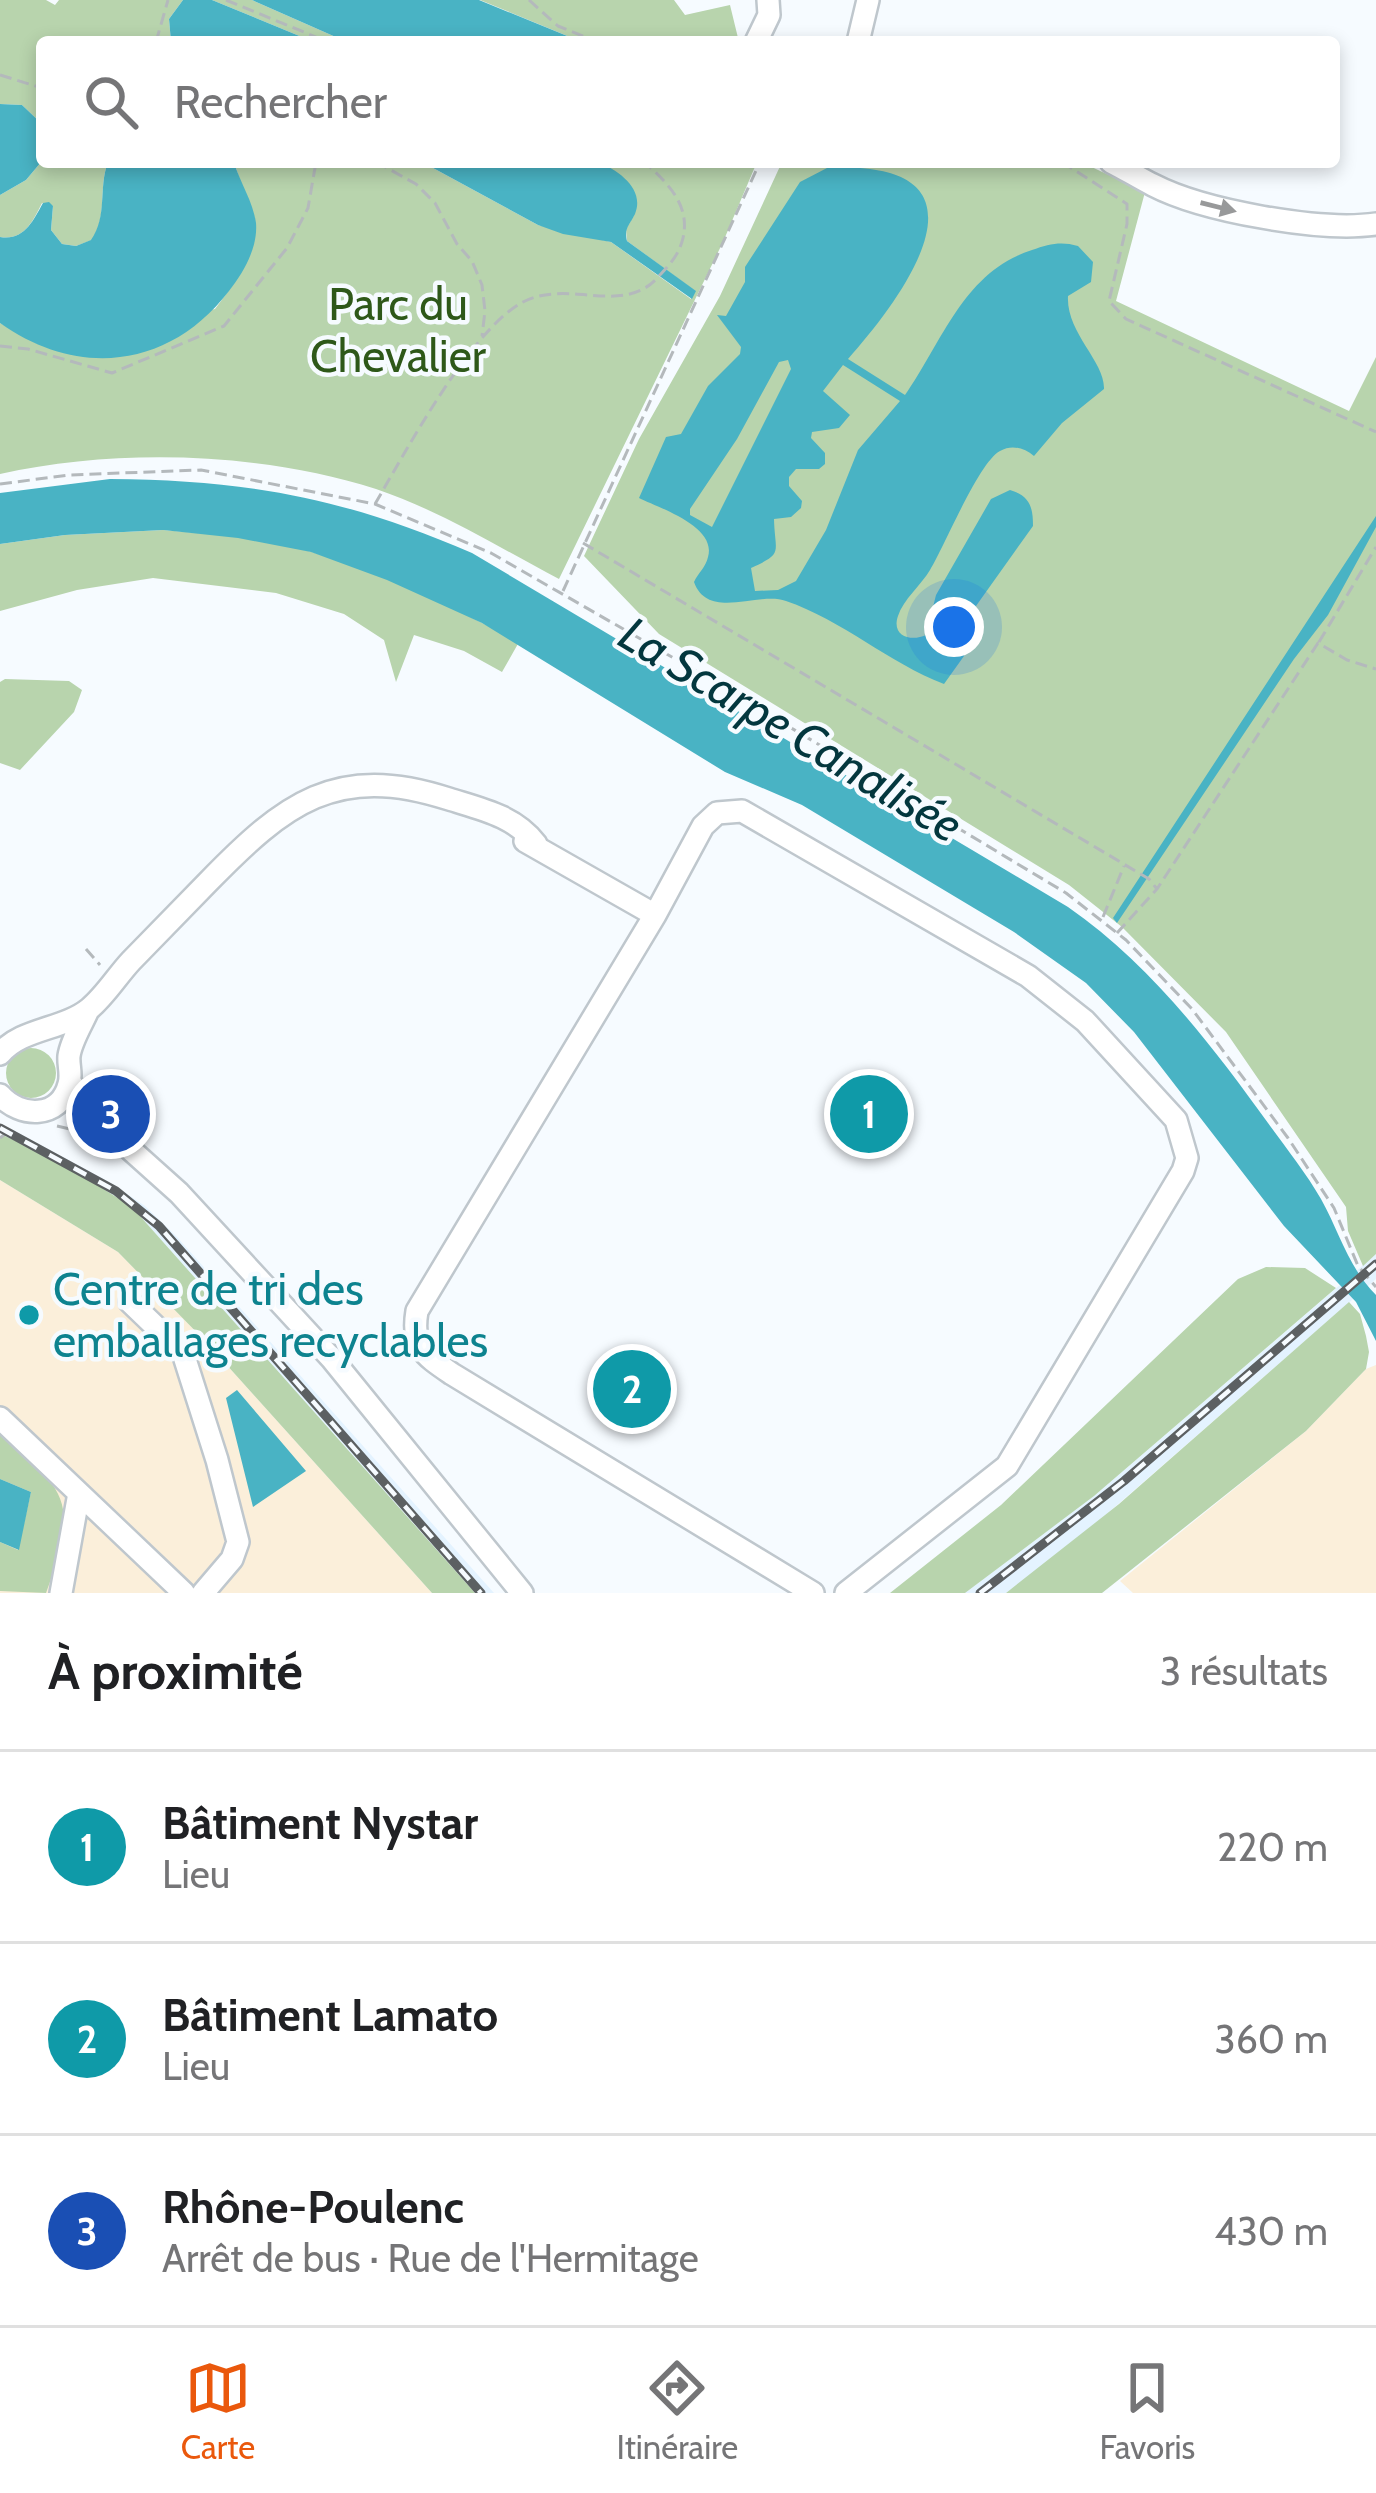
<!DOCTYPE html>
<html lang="fr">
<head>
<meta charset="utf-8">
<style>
	:root { --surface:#fff; --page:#f6f6f6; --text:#202124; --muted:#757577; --line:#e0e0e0; --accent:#ea580c }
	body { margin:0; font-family:Cabin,sans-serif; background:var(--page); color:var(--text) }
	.you { position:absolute; left:954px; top:627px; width:42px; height:42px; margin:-30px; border:9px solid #fff; border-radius:50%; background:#1a73e8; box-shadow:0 0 0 18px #1a73e833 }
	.badge { display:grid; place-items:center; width:78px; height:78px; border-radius:50%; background:var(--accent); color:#fff; font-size:39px; font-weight:700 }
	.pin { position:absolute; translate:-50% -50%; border:6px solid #fff; box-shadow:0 3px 12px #0006 }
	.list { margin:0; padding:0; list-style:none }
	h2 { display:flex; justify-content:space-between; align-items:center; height:156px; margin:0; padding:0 48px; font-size:51px }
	h2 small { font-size:39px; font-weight:400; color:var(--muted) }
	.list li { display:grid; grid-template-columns:78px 1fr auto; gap:36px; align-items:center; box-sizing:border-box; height:192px; padding:0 48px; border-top:3px solid var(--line) }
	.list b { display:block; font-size:45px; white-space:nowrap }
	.list p { margin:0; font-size:39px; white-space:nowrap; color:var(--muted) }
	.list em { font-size:39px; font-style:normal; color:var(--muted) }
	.icon { flex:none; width:66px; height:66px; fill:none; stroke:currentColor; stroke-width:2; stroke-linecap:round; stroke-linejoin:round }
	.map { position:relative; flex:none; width:1376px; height:1593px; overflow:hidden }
	.search { position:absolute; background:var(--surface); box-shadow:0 6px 18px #0003; left:36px; right:36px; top:36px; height:132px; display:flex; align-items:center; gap:30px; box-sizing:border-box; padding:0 42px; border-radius:12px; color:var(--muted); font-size:45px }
	.sheet { height:732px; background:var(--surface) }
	nav { display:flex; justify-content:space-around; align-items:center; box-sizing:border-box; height:168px; border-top:3px solid var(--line); background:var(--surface); font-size:33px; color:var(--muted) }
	nav a { display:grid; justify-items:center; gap:6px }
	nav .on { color:var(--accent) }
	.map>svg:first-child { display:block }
	.built { fill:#e4f3ff }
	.industrial { fill:#fbefda }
	.green { fill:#b8d4ad }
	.water { fill:#49b3c4; fill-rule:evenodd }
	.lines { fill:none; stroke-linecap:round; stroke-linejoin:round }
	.minor-casing { stroke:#bfc7cd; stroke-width:26 }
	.path { stroke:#b4b9bc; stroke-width:3; stroke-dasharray:12 6; stroke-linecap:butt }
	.minor { stroke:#fff; stroke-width:21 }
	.rail-casing { stroke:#5c6062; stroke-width:9 }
	.rail { stroke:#f6fbff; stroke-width:4.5; stroke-dasharray:14; stroke-linecap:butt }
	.oneway { fill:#98999a }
	.culture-dot { fill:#0f9aa8; stroke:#f6fbff; stroke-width:4.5 }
	.labels { text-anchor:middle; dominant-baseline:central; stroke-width:9; stroke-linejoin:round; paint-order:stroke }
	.park-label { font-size:45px; fill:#2e5819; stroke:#f6fbff }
	.culture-label { font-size:45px; fill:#0d838f; stroke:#f6fbff; text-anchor:start }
	.water-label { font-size:48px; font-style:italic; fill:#03373e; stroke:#f6fbff }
</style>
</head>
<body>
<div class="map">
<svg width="1376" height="1593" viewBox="0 0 1376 1593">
	<rect width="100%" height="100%" fill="#f6fbff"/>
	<path class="built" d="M13 1130 109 1182 145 1206 177 1237 494 1593H475L132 1207 62 1164 6 1137Z
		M1376 1254V1279L1069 1547 1006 1593H965L1094 1496Z"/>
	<path class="industrial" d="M0 1180 118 1252 207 1343 432 1593H0Z
		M1376 1365V1593H1133L1120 1581 1306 1431 1366 1369Z"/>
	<path class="green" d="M0 0H46L55 5 59 0H183L169 19 171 42H42V124L22 105 0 104Z
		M212 0H252L347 42H314Z
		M480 0H674L685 15 730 5 739 42H582Z
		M42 161 108 162C98 188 108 216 92 240L76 246 62 244 51 230 53 206 42 203C33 221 24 241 0 237V195L26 180Z
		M234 162H422L538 225 611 242 691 299 695 291 627 241 626 229 634 215 608 166 599 162H757L723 242 559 579C500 548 439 510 376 489 260 452 118 448 0 474V323L38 344 215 309C265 244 258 236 234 162Z
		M782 162H1081L1145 192 1116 301 1349 411 1376 357V1254L1363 1266 1348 1231 1346 1207 1226 1032 1122 927 1069 885 659 634 584 556 639 439 720 296Z
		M163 530C212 534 264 538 312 552 384 574 453 607 519 642L502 672 464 651 414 635 396 682 384 640 344 614 276 593 153 578 77 590 0 611V544L65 535Z
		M5 679 69 681 82 690 74 712 20 770 0 763V682Z
		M6 1073a25 25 0 1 1 50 0a25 25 0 1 1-50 0Z
		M3 1135 62 1163 132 1207 475 1593H432L207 1343 118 1252 0 1180V1138Z
		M1266 1267 1305 1268 1336 1288 1094 1496 965 1593H890L1001 1505 1238 1279Z
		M1349 1302 1360 1314 1366 1336 1369 1352 1366 1369 1306 1431 1102 1593H1006L1119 1504Z
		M0 1430C67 1493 80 1501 46 1593L0 1591V1542L18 1550 31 1492 0 1479Z"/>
	<path class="water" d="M183 0H212L314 42H171L169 19Z
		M252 0H479L582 42H347Z
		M0 104 22 105 42 124V161L26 180 0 195Z
		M108 162H234C240 183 253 201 256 223 258 247 244 272 229 291 170 368 79 379 0 323V237C24 241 33 221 43 203L49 202 53 206 51 230 62 244 76 246 91 240C108 216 98 188 108 162Z
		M422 162H599C619 171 645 189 635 214 629 226 624 228 627 241L696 291 692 299 611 242 563 234 538 225Z
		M827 168C1001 159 911 288 848 359L905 395C943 341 963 272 1032 250 1049 244 1061 241 1078 246L1093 262 1091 282 1068 296C1066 333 1105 361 1104 389L1062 423 1034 456C1024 448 1012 444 1000 451 979 462 945 545 930 570 921 585 903 600 898 616 891 636 911 642 926 635L936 595 991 499 1010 490C1030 496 1033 507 1033 526L971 613 964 656 944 684C889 663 842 620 786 601 758 591 708 621 694 582 698 573 706 567 708 557 717 526 659 508 639 498L666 437 681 434 708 386 740 354 741 347 717 315 726 316 745 282V267L800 182ZM788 360 791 369 712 527 690 515V509L737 439 779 362ZM843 365 900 401 858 450 826 530 796 581 778 590 755 591 751 568C784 553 775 554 774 519L791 517 801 508 802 501 789 486V477L796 469H819L825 464V453L811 438 812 432 839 428 850 415 823 391Z
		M110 479C248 480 345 498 472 553L1068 907C1149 963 1211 1044 1268 1123 1286 1148 1306 1173 1321 1199 1340 1233 1348 1267 1376 1295V1341L1356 1302 1284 1226 1134 1032 1086 983 1014 932 802 805 725 772 482 623 387 580 311 552 238 538 163 530 65 535 0 544V493Z
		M1376 516V527L1328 615 1294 659 1117 923 1113 918Z
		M237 1390 306 1471 253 1507 226 1398Z
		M0 1479 31 1492 19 1550 0 1542Z"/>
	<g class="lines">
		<defs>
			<path id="minor" d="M756 42 769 15 768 0
				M858 42 868 0
				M1111 162C1125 169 1139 178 1153 185 1203 211 1321 232 1376 224
				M525 841 655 915
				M0 1054C21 1028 63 1030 89 1009 105 996 117 976 131 961 157 934 183 908 208 882 284 804 336 762 449 799 481 809 515 816 536 844
				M70 1082 102 1124 179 1193 332 1359 522 1593
				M0 1095C20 1118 60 1119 69 1084 72 1074 68 1065 69 1056 71 1041 82 1024 88 1010
				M130 1302 183 1353 217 1460 238 1542 232 1559 203 1593
				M0 1418 184 1593
				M61 1593 79 1493
				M813 1593 452 1374C424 1355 411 1347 417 1311L655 915 703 826 717 813 742 811 1028 976 1085 1021 1176 1120 1187 1158 1183 1171 1007 1466 846 1593"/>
		</defs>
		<use href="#minor" class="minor-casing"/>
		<path class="path" d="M226 0 328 42
			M529 0 558 26 598 42
			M156 42 168 0
			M0 75 42 88
			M376 162 416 184 435 203 457 244 472 261 482 285 485 311 482 336
			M632 162 648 166
			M1062 162 1127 204V224L1109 301 1126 319 1376 432
			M0 346 28 349 112 373 224 326 287 248 308 208 316 162
			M0 484 69 475 201 470 375 504 491 553 698 672 1066 893 1126 940 1192 1009 1288 1138 1334 1208 1358 1266 1376 1287
			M375 504C406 451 469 333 521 303 569 277 623 318 659 276 670 264 679 255 683 238 690 207 671 187 650 167L660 162
			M583 543 1149 879 1157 889
			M563 591 760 162
			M1319 642 1376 547
			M1103 917 1124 866
			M1117 933 1157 889 1318 643 1347 660 1376 669
			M86 949 100 965
			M57 1126 70 1129 73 1116
			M0 1138 13 1128"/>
		<use href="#minor" class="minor"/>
		<defs>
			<path id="rail" d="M0 1128 116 1191 159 1226 481 1593
				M980 1593 1124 1481 1376 1264"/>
		</defs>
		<use href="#rail" class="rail-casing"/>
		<use href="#rail" class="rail"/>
	</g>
	<defs><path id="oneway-solid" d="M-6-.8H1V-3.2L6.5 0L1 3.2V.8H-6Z" transform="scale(3)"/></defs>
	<use class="oneway" href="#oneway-solid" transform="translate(1218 207) rotate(14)"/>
	<circle class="culture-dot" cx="29" cy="1315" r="12"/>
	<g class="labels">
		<g class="park-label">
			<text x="398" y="304">Parc du<tspan x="398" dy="52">Chevalier</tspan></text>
		</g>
		<g class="culture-label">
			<text x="53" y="1289">Centre de tri des<tspan x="53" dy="52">emballages recyclables</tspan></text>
		</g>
		<g class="water-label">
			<text transform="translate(791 729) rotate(31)">La Scarpe Canalisée</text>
		</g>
	</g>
</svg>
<div class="you"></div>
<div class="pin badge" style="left:869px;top:1114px;background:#0f9aa8">1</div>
<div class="pin badge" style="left:632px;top:1389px;background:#0f9aa8">2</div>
<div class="pin badge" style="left:111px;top:1114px;background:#1a4fb4">3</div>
<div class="search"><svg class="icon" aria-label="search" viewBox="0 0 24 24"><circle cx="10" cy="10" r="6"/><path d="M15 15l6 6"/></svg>Rechercher</div>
</div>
<section class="sheet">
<h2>À proximité<small>3 résultats</small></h2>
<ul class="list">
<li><span class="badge" style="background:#0f9aa8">1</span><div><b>Bâtiment Nystar</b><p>Lieu</p></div><em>220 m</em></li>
<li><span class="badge" style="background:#0f9aa8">2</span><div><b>Bâtiment Lamato</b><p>Lieu</p></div><em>360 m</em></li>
<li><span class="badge" style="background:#1a4fb4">3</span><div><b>Rhône-Poulenc</b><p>Arrêt de bus · Rue de l'Hermitage</p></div><em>430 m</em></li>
</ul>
</section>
<nav>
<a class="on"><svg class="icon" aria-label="map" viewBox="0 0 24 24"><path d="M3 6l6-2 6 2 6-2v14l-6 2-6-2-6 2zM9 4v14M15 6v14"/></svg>Carte</a>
<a><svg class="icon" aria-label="directions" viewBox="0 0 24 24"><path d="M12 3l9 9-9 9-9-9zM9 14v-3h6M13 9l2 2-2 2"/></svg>Itinéraire</a>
<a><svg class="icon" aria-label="saved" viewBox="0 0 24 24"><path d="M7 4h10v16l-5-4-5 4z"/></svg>Favoris</a>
</nav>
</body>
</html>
